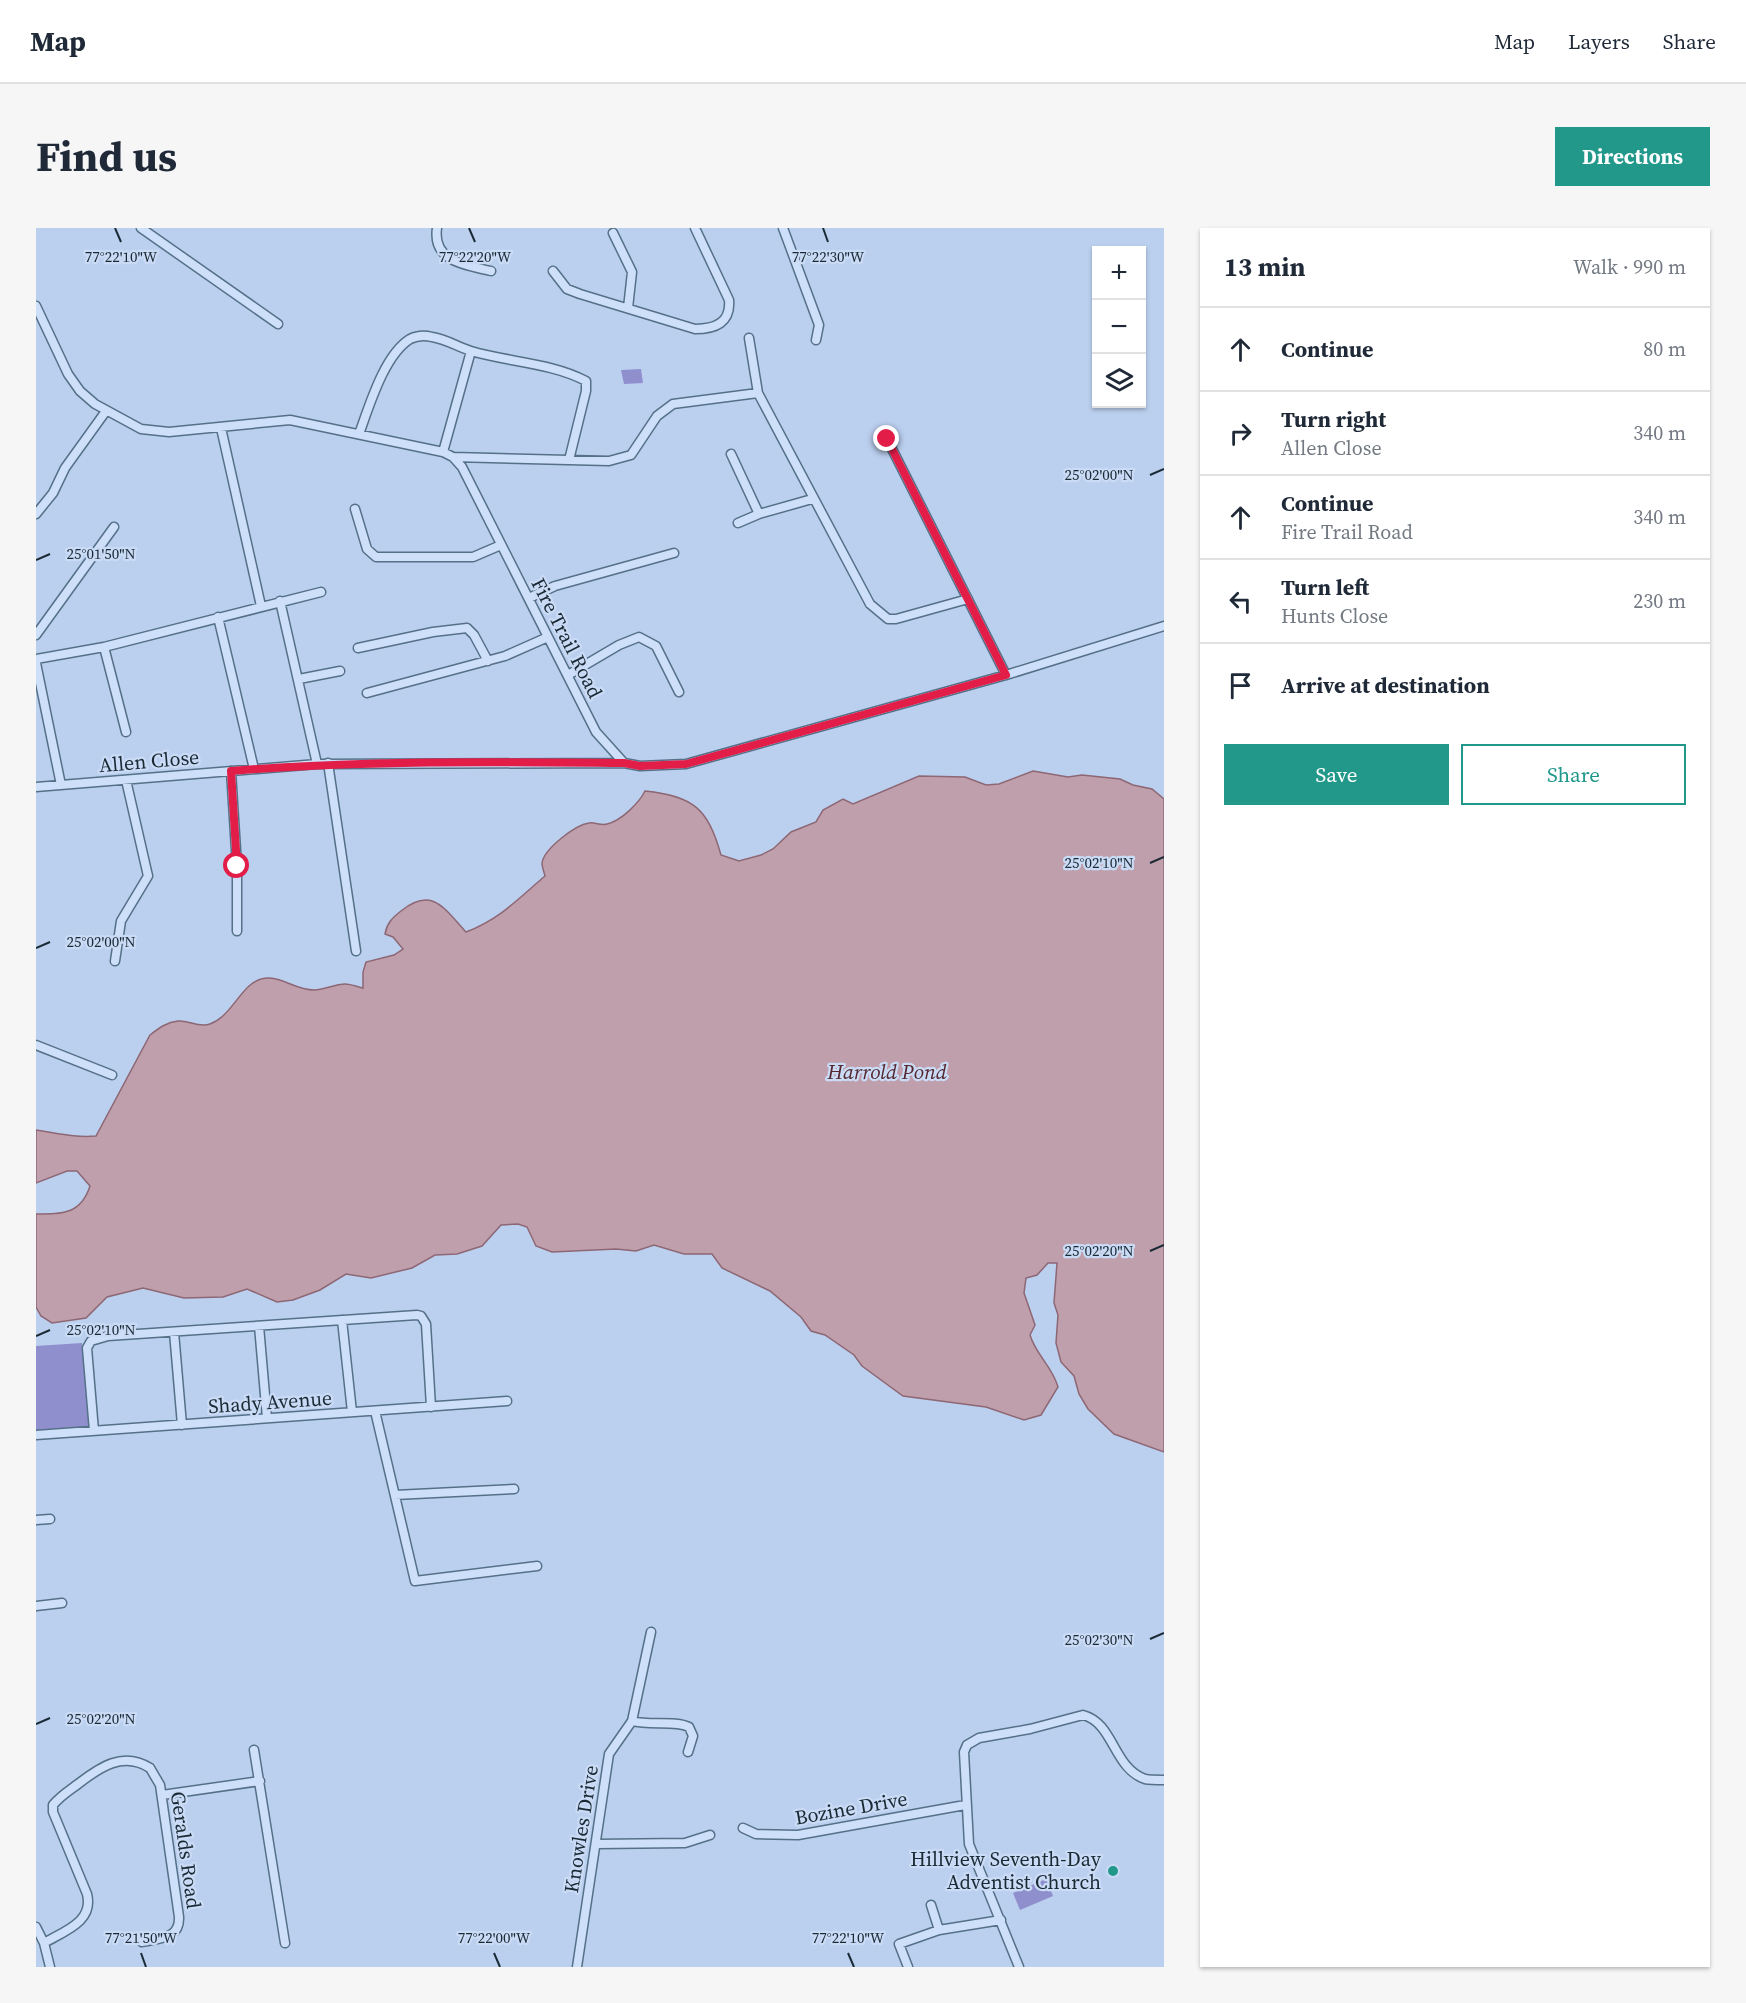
<!DOCTYPE html>
<html lang="en">
<head>
<meta charset="utf-8">
<style>
	:root { --surface:#fff; --page:#f6f6f7; --text:#1f2937; --muted:#747a83; --line:#e0e1e3; --accent:#22988b }
	body { margin:0; font-family:"Source Serif 4",serif; background:var(--page); color:var(--text) }
	.controls { position:absolute; right:18px; top:18px; display:grid; overflow:hidden; border-radius:0px; box-shadow:0 2px 4px #0004 }
	.controls button { width:54px; height:54px; display:grid; place-items:center; padding:0; border:0; border-bottom:2px solid var(--line); background:var(--surface); color:var(--text); font:30px sans-serif }
	.stop { position:absolute; width:18px; height:18px; margin:-14px; border:4px solid #e11d48; border-radius:50%; background:#fff }
	.stop.end { background:#e11d48; border-color:#fff; box-shadow:0 2px 6px #0008 }
	.list { margin:0; padding:0; list-style:none }
	h2 { display:flex; justify-content:space-between; align-items:center; height:78px; margin:0; padding:0 24px; font-size:26px }
	h2 small { font-size:20px; font-weight:400; color:var(--muted) }
	.list li { display:grid; grid-template-columns:39px 1fr auto; gap:18px; align-items:center; box-sizing:border-box; height:84px; padding:0 24px; border-top:2px solid var(--line) }
	.list b { display:block; font-size:22px; white-space:nowrap }
	.list p { margin:0; font-size:20px; white-space:nowrap; color:var(--muted) }
	.list em { font-size:20px; font-style:normal; color:var(--muted) }
	.actions { display:flex; gap:12px; padding:18px 24px }
	.actions a { flex:1; padding:14px 0; border:2px solid var(--accent); border-radius:0px; text-align:center; font-size:21px; color:var(--accent) }
	.actions .main { background:var(--accent); color:#fff }
	.icon { flex:none; width:33px; height:33px; fill:none; stroke:currentColor; stroke-width:2; stroke-linecap:round; stroke-linejoin:round }
	.map { position:relative; flex:none; width:1128px; height:1739px; overflow:hidden; border-radius:0px }
	header { display:flex; align-items:center; gap:36px; box-sizing:border-box; height:84px; padding:0 30px; background:var(--surface); border-bottom:2px solid var(--line) }
	header strong { font-size:28px }
	nav { display:flex; gap:33px; margin-inline-start:auto; font-size:21px }
	.intro { display:flex; align-items:center; justify-content:space-between; box-sizing:border-box; height:144px; padding:0 36px }
	h1 { margin:0; font-size:42px }
	.button { padding:15px 27px; border-radius:0px; background:var(--accent); color:#fff; font-size:21px; font-weight:700 }
	main { display:flex; gap:36px; padding:0 36px }
	aside { flex:1; background:var(--surface); border-radius:0px; box-shadow:0 2px 4px #0004 }
	.map>svg:first-child { display:block }
	.green { fill:#908fcd }
	.water { fill:#c09fac; stroke:#8d6774; stroke-width:1.5 }
	.lines { fill:none; stroke-linecap:round; stroke-linejoin:round }
	.minor-casing { stroke:#547187; stroke-width:11 }
	.minor { stroke:#cedffa; stroke-width:8 }
	.route { stroke:#e11d48; stroke-width:8 }
	.ticks { fill:none; stroke:#1a2a35; stroke-width:2 }
	.poi-dot { fill:#22988b; stroke:#cadbf6; stroke-width:2 }
	.labels { text-anchor:middle; dominant-baseline:central; stroke-width:4.5; stroke-linejoin:round; paint-order:stroke }
	.street-label { font-size:20px; fill:#1a2a35; stroke:#cadbf6 }
	.poi-label { font-size:20px; fill:#1a2a35; stroke:#cadbf6; text-anchor:end }
	.water-label { font-size:21px; font-style:italic; fill:#552830; stroke:#cadbf6 }
	.ticks-label { font-size:15px; text-anchor:middle; fill:#1a2a35; stroke:#cadbf6; stroke-width:4.5; stroke-linejoin:round; paint-order:stroke }
</style>
</head>
<body>
<header>
<strong>Map</strong>
<nav><a>Map</a><a>Layers</a><a>Share</a></nav>
</header>
<div class="intro"><h1>Find us</h1><a class="button">Directions</a></div>
<main>
<div class="map">
<svg width="1128" height="1739" viewBox="0 0 1128 1739">
	<rect width="100%" height="100%" fill="#bbcfef"/>
	<path class="green" d="M605 141 607 155 588 156 585 142Z
		M46 1115 54 1199 0 1203V1118Z
		M1010 1651 1017 1668 984 1682 977 1665Z"/>
	<path class="water" d="M997 543 1032 549 1046 547 1084 551 1097 557 1116 561 1128 571V1224L1078 1206 1052 1181 1043 1166 1038 1148 1025 1134 1020 1115 1022 1087 1018 1075 1021 1035H1012L1001 1047 990 1050 988 1065 999 1097 994 1107C1000 1127 1016 1138 1022 1159L1005 1187 988 1192 950 1179 867 1168 826 1138 818 1127 789 1107 775 1103 765 1089 734 1063 686 1040 676 1026H648L618 1017 600 1023 580 1021 516 1024 500 1018 491 999 482 996 465 997 446 1018 421 1026 399 1027 376 1040 335 1050 310 1046 284 1062 257 1072 241 1074 211 1061 187 1069 148 1070 107 1060 71 1069 50 1090 16 1095 5 1088 0 1079V986C27 986 45 986 54 958L41 943H31L0 955V902C21 905 39 910 60 908L114 807C123 800 131 794 142 793 153 792 162 800 174 796 191 790 200 770 213 758 236 738 254 762 278 762 288 762 299 756 309 756 315 756 322 759 327 760V744L330 734 358 727 367 721 357 709 349 706C351 695 356 690 365 683 396 658 408 680 430 704 464 691 482 671 509 648 508 644 506 639 506 635 508 621 539 597 553 595 559 594 565 598 571 596 585 593 603 575 609 563 658 568 672 581 685 627L703 633 725 627 737 621 755 604 780 594 787 582 807 571 817 576 883 548 929 549 950 557 963 556Z"/>
	<g class="lines">
		<defs>
			<path id="minor" d="M105 0 242 96
				M401 0C396 34 430 37 455 43
				M747 0 783 97 780 112
				M577 5 596 44 592 80
				M517 43 531 61 544 66 659 101C679 101 695 95 693 72L659 0
				M0 78 32 146 44 163 59 176 105 201 133 204 254 192 407 224 417 229 426 239 560 504 588 535
				M713 110 722 165 834 376 852 391H860L932 371
				M185 200 225 378
				M323 206C333 179 348 127 374 111 382 107 388 107 396 109 410 111 422 119 435 123 472 134 516 135 550 153V163L533 232
				M851 211 970 447
				M407 224 435 123
				M695 226 723 286 776 271
				M417 229 573 233 595 227 621 188 637 176 722 165
				M319 281 331 321 340 329H437L465 317
				M0 286 17 265 29 240 70 183
				M702 295 723 286
				M493 370 519 358 638 325
				M244 373 281 536
				M182 389 218 541
				M0 407 78 299
				M68 419 90 504
				M322 420 397 404 431 400 438 407 452 433
				M0 431 68 419 285 364
				M0 435 25 557
				M532 447 583 417 603 409 620 418 643 464
				M263 451 304 443
				M331 465 469 428 512 409
				M292 535 320 723
				M195 543 201 638V703
				M0 559 281 536 588 535 604 538 650 536 970 447 1128 398
				M79 733 85 693 112 648 90 552
				M0 817 76 847
				M306 1092 316 1184
				M223 1098 231 1190
				M138 1104 146 1197
				M339 1183 379 1353 501 1338
				M58 1203 51 1120 55 1113 72 1108 381 1087 385 1088 390 1096 395 1179
				M0 1207 471 1173
				M359 1267 478 1261
				M0 1292 14 1291
				M0 1378 26 1375
				M596 1493C614 1498 639 1492 653 1499L657 1508 652 1524
				M218 1522 249 1715
				M126 1567 224 1553
				M707 1600 720 1606 762 1607 929 1577
				M560 1616 649 1615 674 1607
				M895 1677 903 1702
				M0 1699 8 1715 14 1739
				M8 1715C28 1703 58 1694 51 1666L17 1584V1577C24 1568 34 1562 42 1556 64 1539 87 1523 114 1540L124 1557 143 1689C144 1711 124 1710 106 1714
				M541 1739 573 1526 596 1493 615 1404
				M872 1739 863 1716 903 1702 965 1692
				M983 1739 933 1616 928 1524 931 1517 943 1510 994 1501 1047 1487C1078 1495 1077 1540 1109 1551 1114 1552 1122 1552 1128 1552"/>
		</defs>
		<use href="#minor" class="minor-casing"/>
		<use href="#minor" class="minor"/>
	</g>
	<g class="lines">
		<path class="route" d="M201 638 195 543C326 532 457 534 588 535L604 538 650 536 970 447 851 211"/>
	</g>
	<path class="ticks" d="M79 0 85 14M433 0 439 14M787 0 792 14M1114 247 1128 241M0 332 14 326M1114 635 1128 629M0 720 14 714M1114 1023 1128 1017M0 1108 14 1102M1114 1411 1128 1405M0 1496 14 1490M105 1725 110 1739M458 1725 464 1739M812 1725 818 1739"/>
	<circle class="poi-dot" cx="1077" cy="1643" r="6"/>
	<g class="labels">
		<g class="street-label">
			<text transform="translate(531 410) rotate(63)">Fire Trail Road</text>
			<text transform="translate(113 533) rotate(-5)">Allen Close</text>
			<text transform="translate(234 1174) rotate(-4)">Shady Avenue</text>
			<text transform="translate(815 1580) rotate(-10)">Bozine Drive</text>
			<text transform="translate(545 1601) rotate(-81)">Knowles Drive</text>
			<text transform="translate(150 1622) rotate(82)">Geralds Road</text>
		</g>
		<g class="poi-label">
			<text x="1065" y="1631">Hillview Seventh-Day<tspan x="1065" dy="23">Adventist Church</tspan></text>
		</g>
		<g class="water-label">
			<text x="851" y="843">Harrold Pond</text>
		</g>
	</g>
	<g class="ticks-label">
		<text x="439" y="34">77°22'20"W</text>
		<text x="792" y="34">77°22'30"W</text>
		<text x="85" y="34">77°22'10"W</text>
		<text x="1063" y="252">25°02'00"N</text>
		<text x="65" y="331">25°01'50"N</text>
		<text x="1063" y="640">25°02'10"N</text>
		<text x="65" y="719">25°02'00"N</text>
		<text x="1063" y="1028">25°02'20"N</text>
		<text x="65" y="1107">25°02'10"N</text>
		<text x="1063" y="1417">25°02'30"N</text>
		<text x="65" y="1496">25°02'20"N</text>
		<text x="105" y="1715">77°21'50"W</text>
		<text x="458" y="1715">77°22'00"W</text>
		<text x="812" y="1715">77°22'10"W</text>
	</g>
</svg>
<div class="controls">
<button>+</button>
<button>−</button>
<button><svg class="icon" aria-label="layers" viewBox="0 0 24 24"><path d="M12 4l9 5-9 5-9-5zM3 14l9 5 9-5"/></svg></button>
</div>
<div class="stop" style="left:201px;top:638px"></div>
<div class="stop end" style="left:851px;top:211px"></div>
</div>
<aside>
<h2>13 min<small>Walk · 990 m</small></h2>
<ul class="list">
<li><svg class="icon" aria-label="ahead" viewBox="0 0 24 24"><path d="M12 20V5M6 11l6-6 6 6"/></svg><div><b>Continue</b></div><em>80 m</em></li>
<li><svg class="icon" aria-label="right" viewBox="0 0 24 24"><path d="M7 20v-9h11M14 6l5 5-5 5"/></svg><div><b>Turn right</b><p>Allen Close</p></div><em>340 m</em></li>
<li><svg class="icon" aria-label="ahead" viewBox="0 0 24 24"><path d="M12 20V5M6 11l6-6 6 6"/></svg><div><b>Continue</b><p>Fire Trail Road</p></div><em>340 m</em></li>
<li><svg class="icon" aria-label="left" viewBox="0 0 24 24"><path d="M17 20v-9H6M10 6l-5 5 5 5"/></svg><div><b>Turn left</b><p>Hunts Close</p></div><em>230 m</em></li>
<li><svg class="icon" aria-label="arrive" viewBox="0 0 24 24"><path d="M6 21V4h12l-3 4 3 4H6"/></svg><div><b>Arrive at destination</b></div></li>
</ul>
<div class="actions"><a class="main">Save</a><a>Share</a></div>
</aside>
</main>
</body>
</html>
